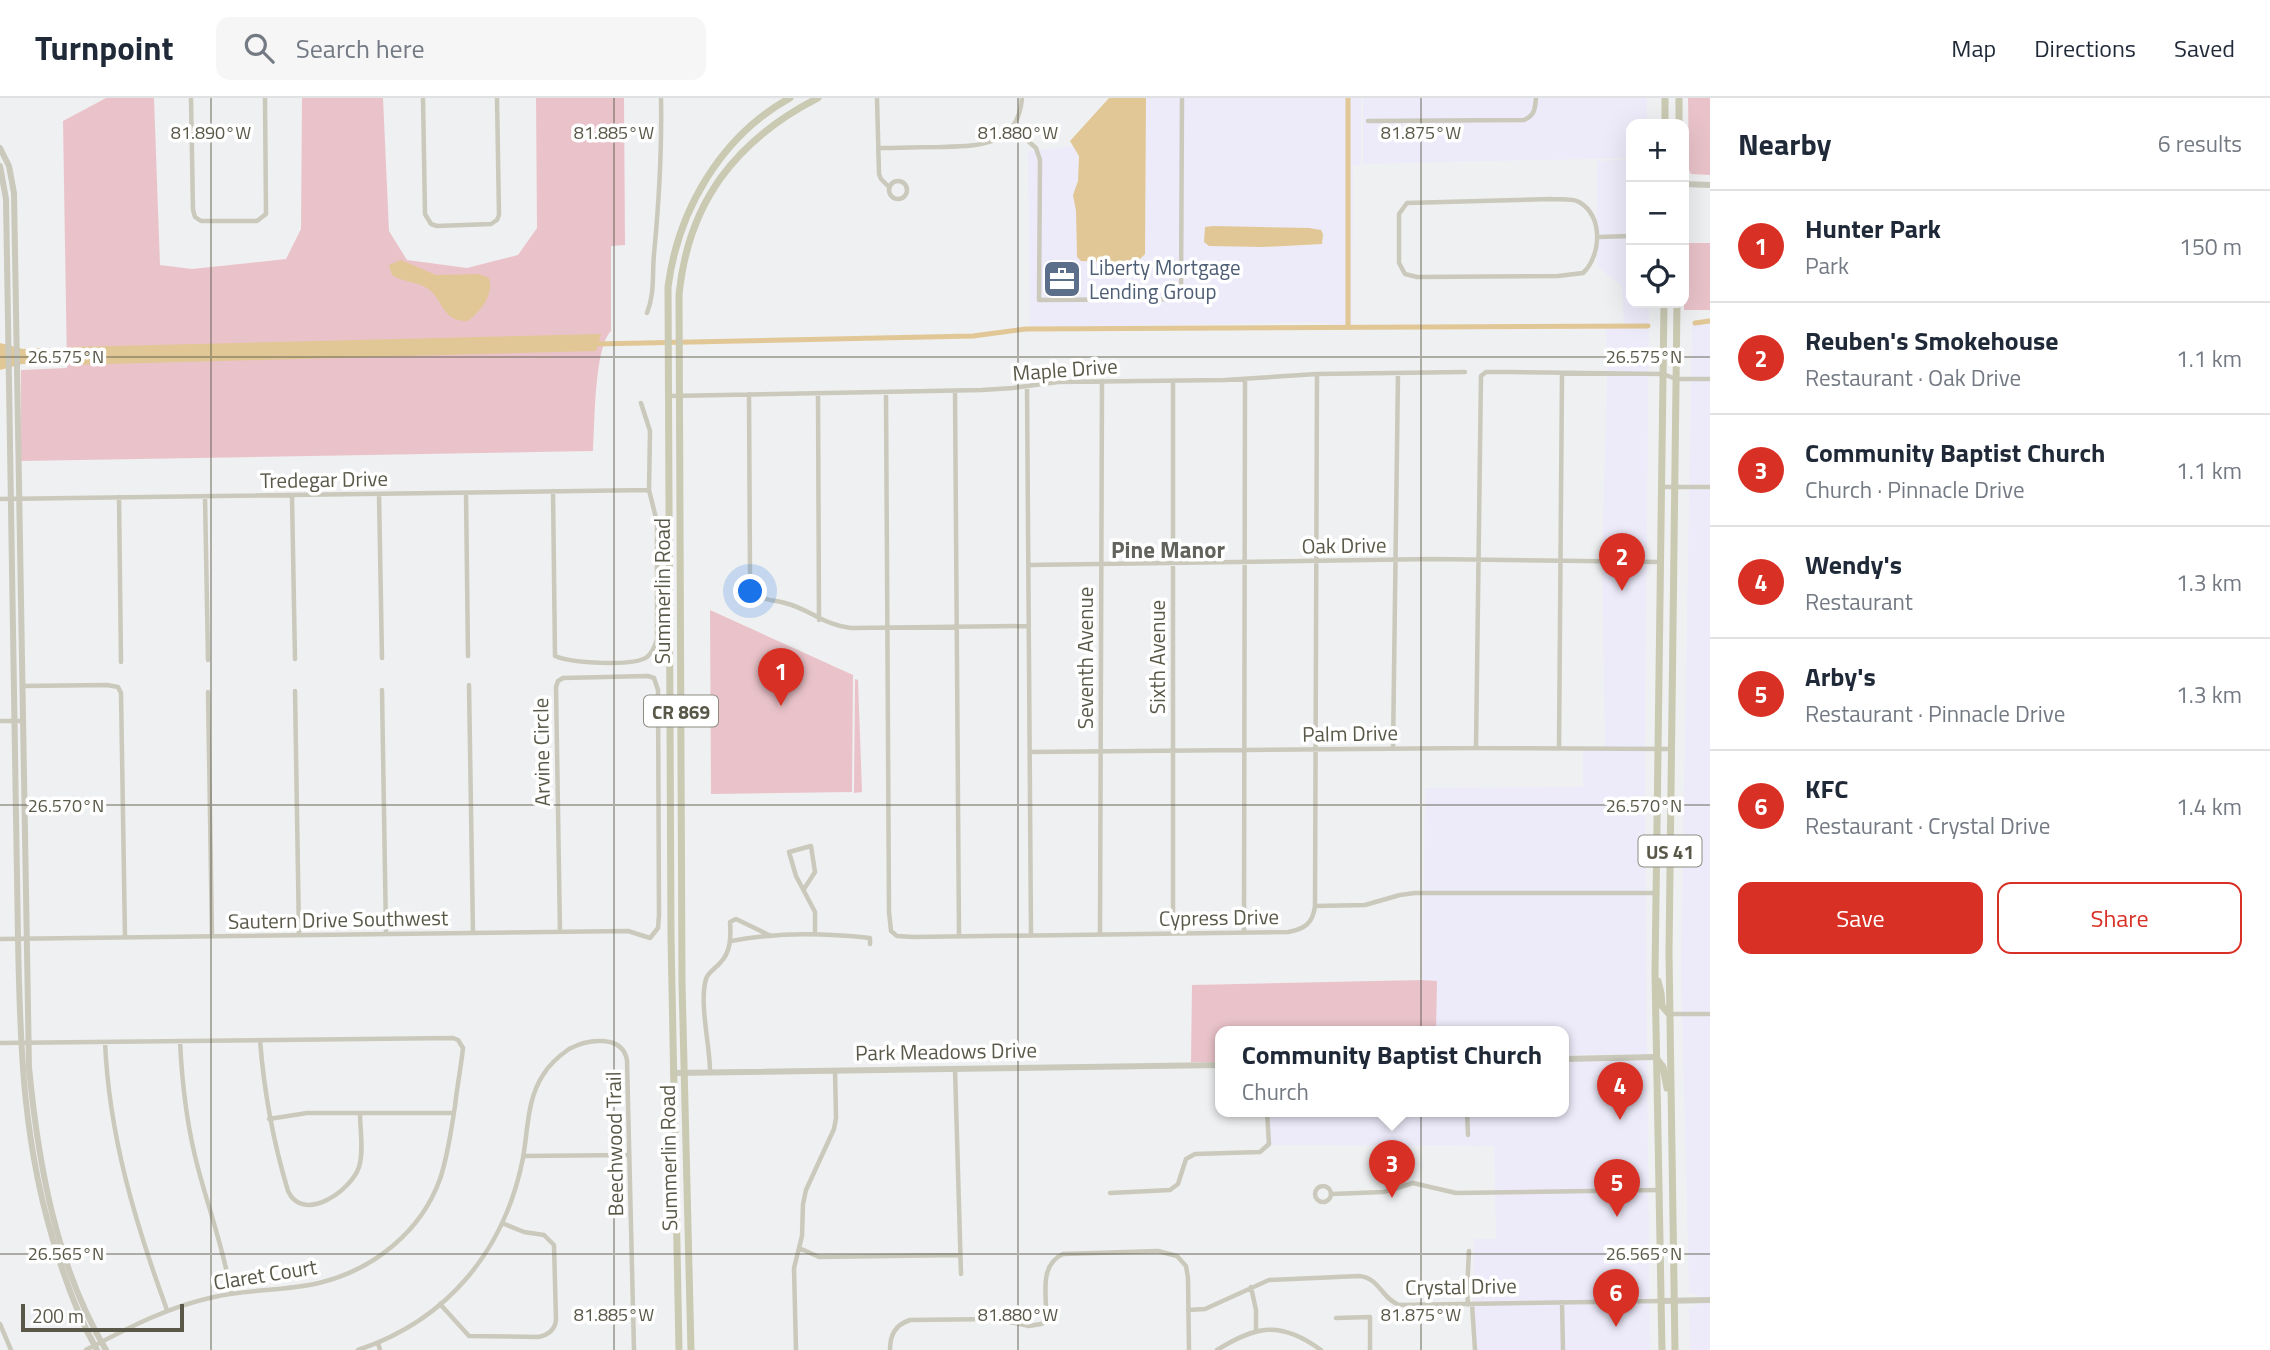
<!DOCTYPE html>
<html lang="en">
<head>
<meta charset="utf-8">
<style>
	:root { --surface:#fff; --page:#f6f6f7; --text:#1f2937; --muted:#747a83; --line:#e0e1e3; --accent:#d93025 }
	body { margin:0; font-family:"Titillium Web",sans-serif; background:var(--page); color:var(--text) }
	.controls { position:absolute; right:21px; top:21px; display:grid; overflow:hidden; border-radius:14px; box-shadow:0 7px 28px #0002 }
	.controls button { width:63px; height:63px; display:grid; place-items:center; padding:0; border:0; border-bottom:2px solid var(--line); background:var(--surface); color:var(--text); font:35px sans-serif }
	.scale { position:absolute; left:21px; bottom:18px; width:163px; box-sizing:border-box; padding-left:7px; border:4px solid #5a5949; border-top:0; font-size:19px; line-height:24px; white-space:nowrap; color:#5a5949; -webkit-text-stroke:5px #fff; paint-order:stroke }
	.you { position:absolute; left:751px; top:494px; width:24px; height:24px; margin:-18px; border:5px solid #fff; border-radius:50%; background:#1a73e8; box-shadow:0 0 0 10px #1a73e833 }
	.badge { display:grid; place-items:center; width:46px; height:46px; border-radius:50%; background:var(--accent); color:#fff; font-size:23px; font-weight:700 }
	.pin { position:absolute; translate:-50% -58px; filter:drop-shadow(0 2px 4px #0008) }
	.pin::after { content:''; position:absolute; top:37px; width:24px; height:21px; background:inherit; clip-path:polygon(0 0,100% 0,50% 100%) }
	.popup { position:absolute; left:1215px; top:928px; width:354px; height:91px; box-sizing:border-box; display:grid; place-content:center; border-radius:14px; background:var(--surface); filter:drop-shadow(0 2px 5px #0005); font-size:23px; white-space:nowrap; color:var(--muted) }
	.popup b { font-size:26px; color:var(--text) }
	.popup::after { content:''; position:absolute; left:50%; top:100%; margin-left:-14px; border:14px solid transparent; border-top-color:var(--surface) }
	.list { margin:0; padding:0; list-style:none }
	h2 { display:flex; justify-content:space-between; align-items:center; height:91px; margin:0; padding:0 28px; font-size:30px }
	h2 small { font-size:23px; font-weight:400; color:var(--muted) }
	.list li { display:grid; grid-template-columns:46px 1fr auto; gap:21px; align-items:center; box-sizing:border-box; height:112px; padding:0 28px; border-top:2px solid var(--line) }
	.list b { display:block; font-size:26px; white-space:nowrap }
	.list p { margin:0; font-size:23px; white-space:nowrap; color:var(--muted) }
	.list em { font-size:23px; font-style:normal; color:var(--muted) }
	.actions { display:flex; gap:14px; padding:21px 28px }
	.actions a { flex:1; padding:16px 0; border:2px solid var(--accent); border-radius:14px; text-align:center; font-size:24px; color:var(--accent) }
	.actions .main { background:var(--accent); color:#fff }
	.icon { flex:none; width:38px; height:38px; fill:none; stroke:currentColor; stroke-width:2; stroke-linecap:round; stroke-linejoin:round }
	.map { position:relative; flex:none; width:1710px; height:1252px; overflow:hidden }
	header { display:flex; align-items:center; gap:42px; box-sizing:border-box; height:98px; padding:0 35px; background:var(--surface); border-bottom:2px solid var(--line) }
	header strong { font-size:33px }
	nav { display:flex; gap:38px; margin-inline-start:auto; font-size:24px }
	.search { width:490px; height:63px; background:var(--page); display:flex; align-items:center; gap:18px; box-sizing:border-box; padding:0 24px; border-radius:14px; color:var(--muted); font-size:26px }
	main { display:flex }
	aside { flex:1; background:var(--surface) }
	.map>svg:first-child { display:block }
	.commercial { fill:#edebfa; fill-rule:evenodd }
	.green { fill:#eac3ca }
	.water { fill:#e1c795 }
	.lines { fill:none; stroke-linecap:round; stroke-linejoin:round }
	.canal { stroke:#e1c795; stroke-width:5 }
	.minor { stroke:#cac9bc; stroke-width:4.5 }
	.tertiary { stroke:#cac9bc; stroke-width:6 }
	.primary { stroke:#cac9b2; stroke-width:7 }
	.ticks { fill:none; stroke:#5a5949; stroke-width:2; stroke-opacity:0.45 }
	.labels { text-anchor:middle; dominant-baseline:central; stroke-width:7; stroke-linejoin:round; paint-order:stroke }
	.shield { fill:#fff; stroke:#8c8b80; stroke-width:2 }
	.shield-label { font-size:19px; font-weight:bold; fill:#5a5949 }
	.service-label { font-size:21px; fill:#4e5e75; stroke:#fff; text-anchor:start }
	.street-label { font-size:21px; fill:#5a5949; stroke:#fff }
	.neighbourhood-label { font-size:23px; font-weight:bold; fill:#63635d; stroke:#fff }
	.ticks-label { font-size:18px; text-anchor:middle; fill:#5a5949; stroke:#fff; stroke-width:7; stroke-linejoin:round; paint-order:stroke }
</style>
</head>
<body>
<header>
<strong>Turnpoint</strong>
<div class="search"><svg class="icon" aria-label="search" viewBox="0 0 24 24"><circle cx="10" cy="10" r="6"/><path d="M15 15l6 6"/></svg>Search here</div>
<nav><a>Map</a><a>Directions</a><a>Saved</a></nav>
</header>
<main>
<div class="map">
<svg width="1710" height="1252" viewBox="0 0 1710 1252">
	<rect width="100%" height="100%" fill="#eff0f1"/>
	<path class="commercial" d="M1146 0H1361V67H1353L1352 227 1345 230V228L1319 224 1030 230 1028 53 1074 48 1079 58 1078 83 1073 97 1076 113 1077 159 1145 156ZM1266 129 1275 131 1322 146 1263 149 1239 147Z
		M1363 0H1647V26H1631V60L1363 66Z
		M1631 62V205H1649L1645 651 1647 956 1564 957V934H1436L1437 883 1422 882 1425 690 1583 689V651L1605 650 1602 464 1607 276 1606 229H1624L1622 188 1597 168V63Z
		M1710 224V1199H1703L1689 1194 1681 869 1692 225Z
		M1647 962 1650 1252H1476L1473 1204 1474 1141H1496L1494 1048 1270 1047V1014H1564V964Z
		M1701 1205H1710V1252H1690L1689 1211Z"/>
	<path class="green" d="M106 0H154L160 167 192 171 286 161 301 131 302 0H383L389 133 407 162 467 170 518 157 537 130 536 0H624L625 147 611 148V233C594 250 595 326 593 353L21 363V272L67 270 63 23Z
		M1688 0H1710V77L1691 76 1689 72Z
		M1685 145H1710V212H1684Z
		M710 512 853 577 852 694 711 696Z
		M855 581 858 582 862 694 854 695Z
		M1422 882 1437 883 1436 934H1220V964H1191L1192 887Z"/>
	<path class="water" d="M1109 0H1146L1145 156 1140 161 1113 164 1081 163 1077 159 1076 113 1073 97 1078 83 1079 58 1070 43Z
		M1213 128 1309 130 1321 132 1323 136 1322 146 1263 149 1209 148 1204 144 1205 129Z
		M401 162 436 177 479 176 489 180C494 197 481 213 468 223 440 224 444 199 425 189 414 183 402 184 392 177L389 167Z
		M601 236 596 253 72 267 71 249Z
		M0 245 23 251 45 250 51 258 49 263 42 266H22L0 272Z"/>
	<g class="lines">
		<path class="canal" d="M1695 225 1710 223
			M1348 228V0
			M595 246 973 238 1026 231 1648 228
			M45 258 77 257"/>
		<path class="minor" d="M191 0 193 112 195 119 201 123H257L266 116 265 0
			M423 0 425 116 431 126 437 128 491 126 497 122 499 117 497 0
			M877 0 879 76 881 81 889 89
			M1368 23 1524 22C1535 17 1535 11 1536 0
			M1012 29 1036 50 1040 62 1039 202 1181 201 1182 0
			M879 50C899 50 919 49 939 49 978 48 1018 49 1022 0
			M889 92a9 9 0 1 1 18 0a9 9 0 1 1-18 0Z
			M1551 101C1559 102 1572 100 1579 104 1604 118 1601 158 1583 175L1558 178 1417 179 1405 176 1399 165V116L1407 105Z
			M1598 139 1631 138
			M647 215C655 195 652 177 654 156 659 104 662 53 661 0
			M1027 288 1031 837
			M955 293 959 838
			M886 294 889 814 891 833 897 838 913 839 1288 834C1305 831 1313 825 1315 808L1317 276
			M818 295 819 522
			M749 296 750 478C751 486 752 493 759 498 766 503 776 502 785 505 810 511 823 527 851 530L1029 528
			M669 298 982 292 1013 290 1058 284 1225 282 1317 276 1465 274
			M1662 389H1710
			M553 393 555 558C571 565 633 569 647 559 653 554 655 548 657 541V424L649 392 650 333 641 305
			M466 395 468 558
			M379 396 382 560
			M205 398 208 562
			M292 398 295 561
			M119 399 121 564
			M0 401 649 392
			M1029 467 1432 461 1660 464
			M469 587 473 835
			M22 588 107 587 118 589 121 595 125 839
			M382 592 386 836
			M295 593 299 837
			M208 594 212 838
			M0 623H22
			M1393 650 1398 275
			M1476 650 1481 278 1486 274H1508L1663 276 1676 281H1710
			M1559 650 1562 275
			M1030 654 1476 650 1671 651
			M804 791 815 774 811 748 789 754 796 778 815 814V836
			M1315 808 1365 807 1400 797 1415 795H1656
			M1244 834 1245 281
			M1173 835V283
			M1100 836 1102 283
			M0 841 628 833 650 840 658 830 659 817 658 592 654 580 648 578 563 580 558 583 556 589 560 834
			M731 843C777 834 824 835 870 840V846
			M1670 916H1710
			M260 942C264 994 273 1043 288 1093 303 1126 351 1093 359 1069 364 1053 360 1032 360 1015
			M180 943C182 986 187 1029 198 1070 209 1112 224 1152 231 1195
			M105 944C109 1038 135 1124 167 1212
			M0 945 453 940 458 942 463 950C461 969 457 989 455 1008 451 1033 448 1057 440 1081 421 1134 373 1172 319 1185 285 1193 248 1191 214 1199 167 1209 128 1230 86 1252
			M955 971 961 1176
			M710 973C710 948 699 905 706 881 708 874 715 871 720 865 731 854 731 839 730 824L736 821 771 838
			M1467 1014 1468 1037
			M269 1021 307 1015H453
			M523 1058 629 1057
			M1315 1096a8 8 0 1 1 16 0a8 8 0 1 1-16 0Z
			M1110 1095 1170 1092 1178 1086 1186 1061 1195 1056 1260 1054 1269 1046 1267 1014
			M1331 1096 1384 1094 1413 1085 1456 1095 1659 1092
			M799 1150 819 1159 960 1157
			M1251 1189 1256 1212V1232
			M1562 1204 1563 1252
			M440 1206 469 1238 538 1239C548 1237 555 1232 556 1222L554 1147 544 1137 524 1134 502 1125
			M1472 1206 1475 1252
			M1468 1207 1467 1192 1469 1153
			M1188 1212 1205 1211 1269 1182 1359 1178C1380 1180 1381 1200 1399 1207L1661 1203
			M1336 1220 1370 1219V1252
			M0 1226 11 1252
			M378 1245 380 1252
			M358 1252C448 1222 505 1152 523 1060 528 1032 527 1001 543 977 549 967 559 958 569 951 587 941 622 936 627 962L634 1252
			M796 1252 794 1170 802 1138 803 1106 806 1092 834 1031 836 1020 835 972
			M890 1252C890 1237 895 1227 910 1222L995 1221 1029 1228 1041 1226 1046 1223C1048 1201 1037 1168 1063 1156L1158 1153 1177 1158 1186 1168 1188 1180 1189 1252
			M1217 1252C1256 1228 1280 1222 1321 1252"/>
		<path class="tertiary" d="M0 50 9 68 14 95 29 969C38 1065 56 1168 106 1252
			M0 68 6 101 18 840C20 951 23 1051 58 1158 68 1190 80 1222 97 1252
			M1684 86 1710 87
			M1564 961 1656 959
			M673 975 1220 967
			M1661 1203 1710 1202"/>
		<path class="primary" d="M1665 26V0
			M1679 26V0
			M1658 883 1661 895 1662 908 1669 916
			M1656 960 1663 969 1667 990
			M679 1252 671 838 668 189C678 112 721 38 790 0
			M691 1252 682 885 679 197C688 104 736 42 818 0
			M1662 1252 1655 875 1664 205
			M1675 1252 1669 855 1677 205"/>
	</g>
	<path class="ticks" d="M211 0V1252M614 0V1252M1018 0V1252M1421 0V1252M0 259H1710M0 707H1710M0 1156H1710"/>
	<defs>
		<symbol id="office-square" viewBox="-11 -11 22 22"><rect x="-9" y="-9" width="18" height="18" rx="4" fill="#5c6f8a" stroke="#fff"/><path d="M-6-3h4V-5.5h4V-3h4V5H-6ZM-1-4.5V-3h2v-1.5ZM-6 0V1H6V0Z" fill="#fff"/></symbol>
	</defs>
	<g fill-rule="evenodd">
		<use href="#office-square" x="1040" y="159" width="44" height="44"/>
	</g>
	<g class="labels">
		<g class="shield">
			<rect x="644" y="597.5" width="74" height="31" rx="5"/>
			<rect x="1638.5" y="737.5" width="63" height="31" rx="5"/>
		</g>
		<g class="shield-label">
			<text x="681" y="613">CR 869</text>
			<text x="1670" y="753">US 41</text>
		</g>
		<g class="service-label">
			<text x="1089" y="169">Liberty Mortgage<tspan x="1089" dy="24">Lending Group</tspan></text>
		</g>
		<g class="street-label">
			<text transform="translate(1065 271) rotate(-4)">Maple Drive</text>
			<text transform="translate(324 381) rotate(-1)">Tredegar Drive</text>
			<text transform="translate(1344 447) rotate(-1)">Oak Drive</text>
			<text transform="translate(662 493) rotate(-90)">Summerlin Road</text>
			<text transform="translate(1157 559) rotate(-90)">Sixth Avenue</text>
			<text transform="translate(1085 560) rotate(-90)">Seventh Avenue</text>
			<text transform="translate(1350 635) rotate(-1)">Palm Drive</text>
			<text transform="translate(541 654) rotate(-91)">Arvine Circle</text>
			<text transform="translate(1219 819) rotate(-1)">Cypress Drive</text>
			<text transform="translate(338 821) rotate(-1)">Sautern Drive Southwest</text>
			<text transform="translate(946 953) rotate(-1)">Park Meadows Drive</text>
			<text transform="translate(614 1046) rotate(-91)">Beechwood Trail</text>
			<text transform="translate(668 1060) rotate(-91)">Summerlin Road</text>
			<text transform="translate(265 1176) rotate(-9)">Claret Court</text>
			<text transform="translate(1461 1188) rotate(-1)">Crystal Drive</text>
		</g>
		<g class="neighbourhood-label">
			<text x="1168" y="451">Pine Manor</text>
		</g>
	</g>
	<g class="ticks-label">
		<text x="211" y="41">81.890°W</text>
		<text x="614" y="41">81.885°W</text>
		<text x="1018" y="41">81.880°W</text>
		<text x="1421" y="41">81.875°W</text>
		<text x="66" y="265">26.575°N</text>
		<text x="1644" y="265">26.575°N</text>
		<text x="66" y="714">26.570°N</text>
		<text x="1644" y="714">26.570°N</text>
		<text x="66" y="1162">26.565°N</text>
		<text x="1644" y="1162">26.565°N</text>
		<text x="614" y="1223">81.885°W</text>
		<text x="1018" y="1223">81.880°W</text>
		<text x="1421" y="1223">81.875°W</text>
	</g>
</svg>
<div class="controls">
<button>+</button>
<button>−</button>
<button><svg class="icon" aria-label="locate" viewBox="0 0 24 24"><circle cx="12" cy="12" r="6"/><path d="M12 2v4M12 18v4M2 12h4M18 12h4"/></svg></button>
</div>
<div class="scale">200 m</div>
<div class="you"></div>
<div class="pin badge" style="left:781px;top:608px">1</div>
<div class="pin badge" style="left:1622px;top:493px">2</div>
<div class="pin badge" style="left:1392px;top:1100px">3</div>
<div class="popup"><b>Community Baptist Church</b>Church</div>
<div class="pin badge" style="left:1620px;top:1022px">4</div>
<div class="pin badge" style="left:1617px;top:1119px">5</div>
<div class="pin badge" style="left:1616px;top:1229px">6</div>
</div>
<aside>
<h2>Nearby<small>6 results</small></h2>
<ul class="list">
<li><span class="badge">1</span><div><b>Hunter Park</b><p>Park</p></div><em>150 m</em></li>
<li><span class="badge">2</span><div><b>Reuben's Smokehouse</b><p>Restaurant · Oak Drive</p></div><em>1.1 km</em></li>
<li><span class="badge">3</span><div><b>Community Baptist Church</b><p>Church · Pinnacle Drive</p></div><em>1.1 km</em></li>
<li><span class="badge">4</span><div><b>Wendy's</b><p>Restaurant</p></div><em>1.3 km</em></li>
<li><span class="badge">5</span><div><b>Arby's</b><p>Restaurant · Pinnacle Drive</p></div><em>1.3 km</em></li>
<li><span class="badge">6</span><div><b>KFC</b><p>Restaurant · Crystal Drive</p></div><em>1.4 km</em></li>
</ul>
<div class="actions"><a class="main">Save</a><a>Share</a></div>
</aside>
</main>
</body>
</html>
